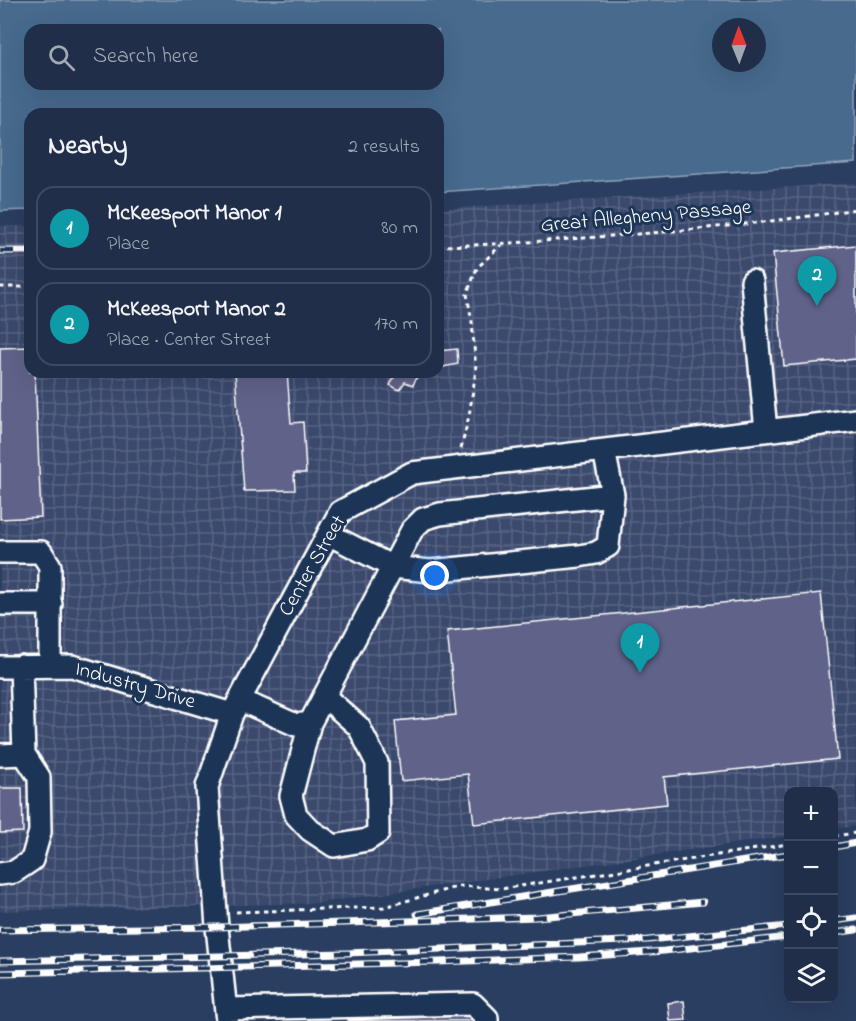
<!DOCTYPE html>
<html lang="en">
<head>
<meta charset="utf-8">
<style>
	:root { --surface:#202e49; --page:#283650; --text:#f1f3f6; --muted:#a2a8b4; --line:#3d4a61; --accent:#ffd166 }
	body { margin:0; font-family:"Indie Flower",sans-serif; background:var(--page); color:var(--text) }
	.controls { position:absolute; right:18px; bottom:18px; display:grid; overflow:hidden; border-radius:12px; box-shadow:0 6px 24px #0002 }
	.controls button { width:54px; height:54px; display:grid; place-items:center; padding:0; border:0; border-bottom:2px solid var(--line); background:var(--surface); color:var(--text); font:30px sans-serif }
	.compass { position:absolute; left:712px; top:18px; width:54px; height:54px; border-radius:50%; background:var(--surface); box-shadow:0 6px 24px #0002; rotate:359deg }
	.you { position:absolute; left:435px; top:576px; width:21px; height:21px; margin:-15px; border:4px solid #fff; border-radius:50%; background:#1a73e8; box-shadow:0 0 0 9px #1a73e833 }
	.badge { display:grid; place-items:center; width:39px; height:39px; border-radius:50%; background:var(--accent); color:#fff; font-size:20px; font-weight:700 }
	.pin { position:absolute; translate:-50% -50px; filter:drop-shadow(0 2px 3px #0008) }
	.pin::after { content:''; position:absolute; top:32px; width:21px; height:18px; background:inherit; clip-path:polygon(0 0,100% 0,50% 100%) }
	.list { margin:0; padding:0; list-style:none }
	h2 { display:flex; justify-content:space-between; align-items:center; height:78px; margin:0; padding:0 24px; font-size:26px }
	h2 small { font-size:20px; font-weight:400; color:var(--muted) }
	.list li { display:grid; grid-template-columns:39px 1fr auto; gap:18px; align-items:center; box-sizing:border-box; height:84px; margin:0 12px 12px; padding:0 12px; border:2px solid var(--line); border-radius:18px }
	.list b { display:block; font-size:22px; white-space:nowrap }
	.list p { margin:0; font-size:20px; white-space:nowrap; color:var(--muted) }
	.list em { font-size:20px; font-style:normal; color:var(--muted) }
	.icon { flex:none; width:33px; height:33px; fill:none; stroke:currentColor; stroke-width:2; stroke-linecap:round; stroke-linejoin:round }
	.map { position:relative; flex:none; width:856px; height:1021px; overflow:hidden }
	.search { position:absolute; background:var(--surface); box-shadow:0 6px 24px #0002; left:24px; top:24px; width:420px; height:66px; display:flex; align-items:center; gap:15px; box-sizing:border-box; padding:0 21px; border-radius:18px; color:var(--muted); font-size:22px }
	.panel { position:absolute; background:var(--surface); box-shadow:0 6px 24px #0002; left:24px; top:108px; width:420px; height:270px; border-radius:18px }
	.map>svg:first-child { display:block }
	.industrial { fill:url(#industrial-grid) }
	.water { fill:#466a8d; stroke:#90a6bb; stroke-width:1.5; fill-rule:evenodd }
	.building { fill:#606489; stroke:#fff; stroke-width:1.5 }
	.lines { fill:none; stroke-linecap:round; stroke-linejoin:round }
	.minor-casing { stroke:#fff; stroke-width:26 }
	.path { stroke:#fff; stroke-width:3; stroke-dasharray:4.5 4.5; stroke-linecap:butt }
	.minor { stroke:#1d3557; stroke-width:21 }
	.rail-casing { stroke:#fff; stroke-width:7 }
	.rail { stroke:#1d3557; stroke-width:4.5; stroke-dasharray:14; stroke-linecap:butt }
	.labels { text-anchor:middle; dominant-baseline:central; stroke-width:6; stroke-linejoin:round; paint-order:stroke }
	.street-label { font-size:21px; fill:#fff; stroke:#1d3557 }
</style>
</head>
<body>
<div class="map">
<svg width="856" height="1021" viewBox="0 0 856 1021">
	<defs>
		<pattern id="industrial-grid" width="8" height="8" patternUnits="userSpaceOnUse" patternTransform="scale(1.5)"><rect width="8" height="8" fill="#3a496d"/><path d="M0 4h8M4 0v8" fill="none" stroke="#586483"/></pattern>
	</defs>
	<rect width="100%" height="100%" fill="#2a3e61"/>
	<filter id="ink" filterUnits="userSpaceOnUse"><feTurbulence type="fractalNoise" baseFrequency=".0167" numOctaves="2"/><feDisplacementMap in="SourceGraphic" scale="12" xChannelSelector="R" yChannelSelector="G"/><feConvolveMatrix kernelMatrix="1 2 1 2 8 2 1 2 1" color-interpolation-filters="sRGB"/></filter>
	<g filter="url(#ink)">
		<path class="industrial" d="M856 183V826L834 829V792H788V836L318 903 0 911V226H30V372H438V209Z"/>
		<path class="water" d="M0 0H856V163L438 192V114H30V210L0 211ZM721 27H757V63H721ZM30 30H438V84H30Z"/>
		<path class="building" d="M856 245V359L784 366 773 253Z
			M30 347V372H35L41 517 0 519V348Z
			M457 349 458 364 438 368V351Z
			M235 372H287L291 423 303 422 306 473H294L295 490 244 491Z
			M397 372H419L413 385 405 382 399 390 390 385Z
			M821 593 838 759 664 777 667 804 474 824 468 774 401 781 395 721 456 715 447 631Z
			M0 788H22L23 832 0 833Z
			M684 1001 686 1020 670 1021 668 1003Z
			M484 1015V1021H348V1020Z"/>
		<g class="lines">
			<defs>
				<path id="minor" d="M752 281 766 431
					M328 534 393 567 430 571 579 556 596 553 608 546 613 495
					M0 552H41L50 566V666
					M0 604H51
					M0 667 72 666 232 714
					M240 700 296 725 310 723 412 530 423 519 440 514 613 495 604 450
					M310 723 291 796 296 815 310 830 334 846 367 840 378 833 377 763 359 727 324 696
					M0 755 24 754
					M0 874 14 872 32 860 40 832 39 777 24 754 21 666
					M226 1009 473 1004 487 1018V1021
					M227 1021 217 927 207 787 232 714 340 512 412 473 856 420"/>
			</defs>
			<use href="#minor" class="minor-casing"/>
			<path class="path" d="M438 246C491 245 544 241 597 237 684 231 770 223 856 209
				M0 287H30
				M461 449 469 416 476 370 472 322 467 294 477 268 501 245
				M834 836 856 833
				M236 912 384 907 460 886 501 889 788 844"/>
			<use href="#minor" class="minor"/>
			<defs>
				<path id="rail" d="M0 251H30
					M834 847 856 843
					M417 914 788 854
					M834 921 856 918
					M0 930 217 927 537 917 703 902
					M834 933 856 930
					M0 961 347 953 648 940 788 926
					M0 973 438 962 579 957 664 951 788 937"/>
			</defs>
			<use href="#rail" class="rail-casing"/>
			<use href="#rail" class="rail"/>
		</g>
	</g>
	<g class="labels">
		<g class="street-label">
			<text transform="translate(646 217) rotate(-5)">Great Allegheny Passage</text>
			<text transform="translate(313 566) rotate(-60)">Center Street</text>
			<text transform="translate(135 686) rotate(16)">Industry Drive</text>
		</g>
	</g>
</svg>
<div class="controls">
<button>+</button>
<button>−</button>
<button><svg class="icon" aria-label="locate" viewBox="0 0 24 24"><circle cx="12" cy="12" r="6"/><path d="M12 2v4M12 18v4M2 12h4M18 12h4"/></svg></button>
<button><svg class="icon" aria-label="layers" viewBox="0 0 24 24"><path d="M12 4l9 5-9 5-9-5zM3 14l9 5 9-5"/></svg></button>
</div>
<svg class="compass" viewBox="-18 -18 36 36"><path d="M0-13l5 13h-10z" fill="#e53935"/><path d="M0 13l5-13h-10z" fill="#a2a8b4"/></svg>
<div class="you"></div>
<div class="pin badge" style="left:640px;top:673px;background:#0f9aa8">1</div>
<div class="pin badge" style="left:817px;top:306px;background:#0f9aa8">2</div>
<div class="search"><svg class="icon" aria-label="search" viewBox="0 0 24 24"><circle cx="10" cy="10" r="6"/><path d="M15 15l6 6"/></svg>Search here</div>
<section class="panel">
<h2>Nearby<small>2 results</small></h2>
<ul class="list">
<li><span class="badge" style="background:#0f9aa8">1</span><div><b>McKeesport Manor 1</b><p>Place</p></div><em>80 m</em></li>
<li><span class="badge" style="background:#0f9aa8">2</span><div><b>McKeesport Manor 2</b><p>Place · Center Street</p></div><em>170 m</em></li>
</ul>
</section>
</div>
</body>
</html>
